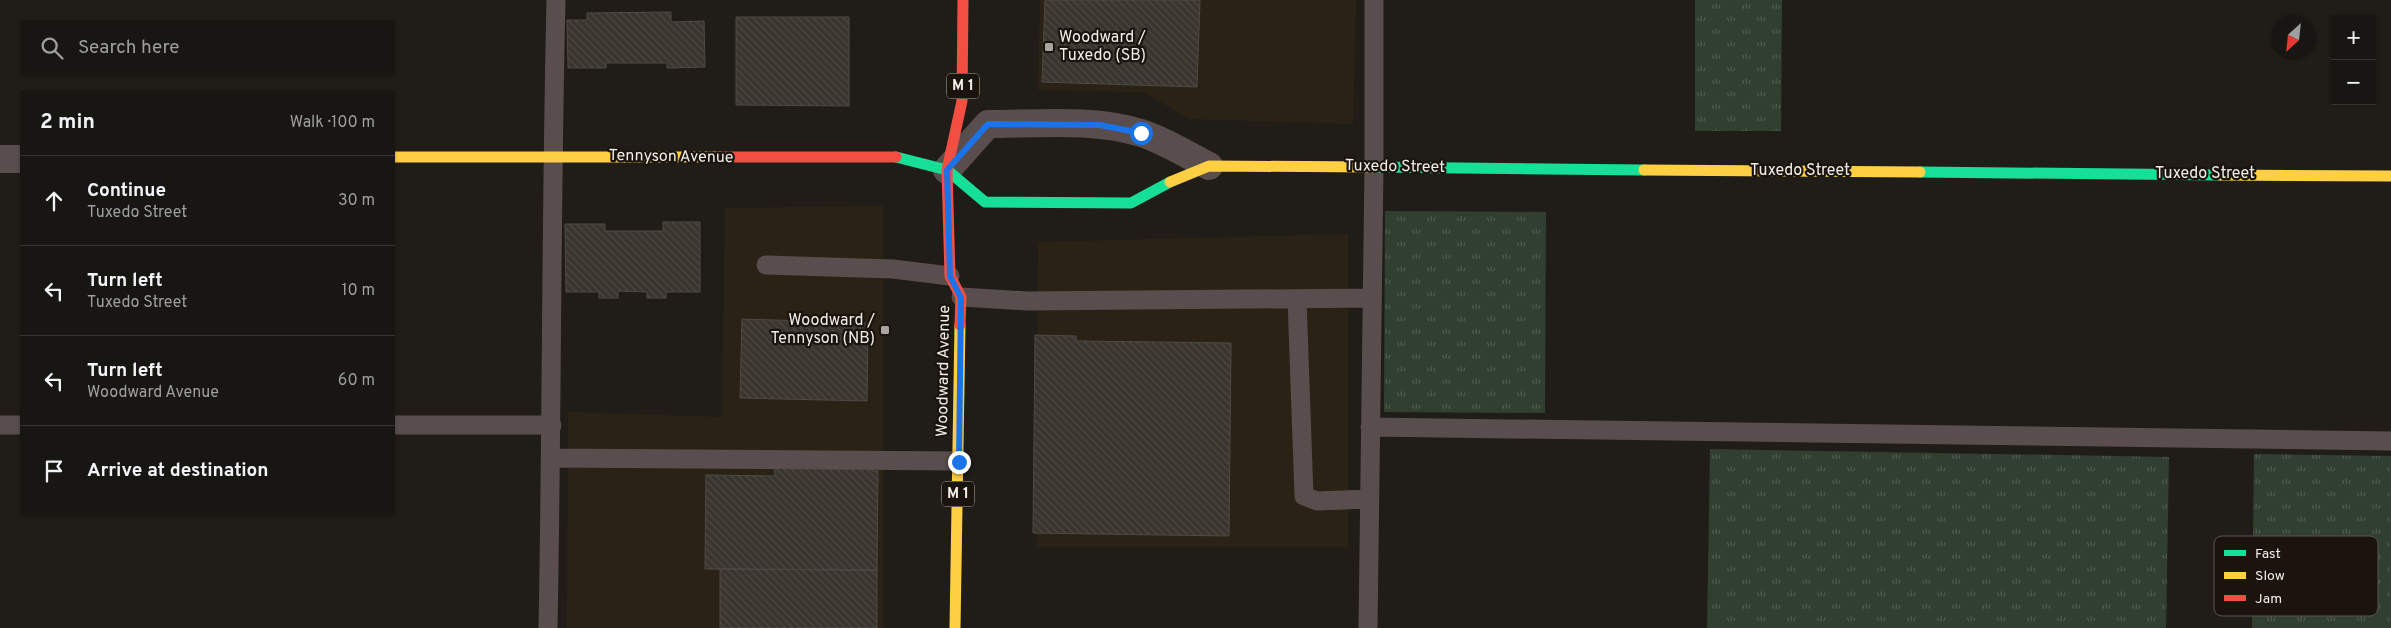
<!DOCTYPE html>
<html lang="en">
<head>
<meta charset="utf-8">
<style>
	:root { --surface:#181613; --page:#211f1c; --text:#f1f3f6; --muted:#9f9fa0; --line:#363533 }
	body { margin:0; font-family:Overpass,sans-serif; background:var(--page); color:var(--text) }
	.controls { position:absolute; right:15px; top:15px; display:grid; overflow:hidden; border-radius:0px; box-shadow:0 1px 4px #0004 }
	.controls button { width:45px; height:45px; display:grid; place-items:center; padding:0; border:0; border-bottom:1px solid var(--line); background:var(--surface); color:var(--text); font:25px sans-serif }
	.compass { position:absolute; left:2271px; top:15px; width:45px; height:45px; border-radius:50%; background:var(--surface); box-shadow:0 1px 4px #0004; rotate:207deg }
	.stop { position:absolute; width:15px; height:15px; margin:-11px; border:4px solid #1a73e8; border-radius:50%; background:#fff }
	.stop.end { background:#1a73e8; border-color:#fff; box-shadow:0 1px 5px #0008 }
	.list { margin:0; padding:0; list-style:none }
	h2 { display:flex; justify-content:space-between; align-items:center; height:65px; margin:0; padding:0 20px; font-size:21px }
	h2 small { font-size:16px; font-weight:400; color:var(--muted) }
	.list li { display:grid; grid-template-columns:32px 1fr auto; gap:15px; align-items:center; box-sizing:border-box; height:90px; padding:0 20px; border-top:1px solid var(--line) }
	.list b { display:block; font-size:19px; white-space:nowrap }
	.list p { margin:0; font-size:16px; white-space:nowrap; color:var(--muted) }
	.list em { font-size:16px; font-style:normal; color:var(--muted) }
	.icon { flex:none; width:28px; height:28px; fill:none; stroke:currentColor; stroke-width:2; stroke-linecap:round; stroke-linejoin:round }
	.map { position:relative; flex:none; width:2391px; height:628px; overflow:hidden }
	.search { position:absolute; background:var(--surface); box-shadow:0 1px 4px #0004; left:20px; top:20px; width:375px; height:55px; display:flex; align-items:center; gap:12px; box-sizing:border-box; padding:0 18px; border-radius:0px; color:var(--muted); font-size:19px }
	.panel { position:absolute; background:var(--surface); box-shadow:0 1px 4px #0004; left:20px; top:90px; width:375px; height:425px; border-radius:0px }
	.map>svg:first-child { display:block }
	.built { fill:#2b2216 }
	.grass { fill:url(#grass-tufts) }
	.building { fill:url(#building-back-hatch); stroke:#4d4a47 }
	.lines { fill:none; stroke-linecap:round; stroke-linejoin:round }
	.lane { stroke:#594e4d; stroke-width:19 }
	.street { stroke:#594e4d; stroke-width:28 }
	.fast { stroke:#16e098; stroke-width:11 }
	.slow { stroke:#ffcf43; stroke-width:11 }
	.jam { stroke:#f24e42; stroke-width:11 }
	.route { stroke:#1a73e8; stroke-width:6 }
	.poi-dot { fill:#a8a4a0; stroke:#1a140d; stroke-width:2 }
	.labels { text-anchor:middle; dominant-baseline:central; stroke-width:4.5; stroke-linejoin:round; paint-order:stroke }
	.shield { fill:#1a140d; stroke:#b0aca6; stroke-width:1 }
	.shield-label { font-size:15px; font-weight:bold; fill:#f1ede8 }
	.poi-label { font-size:16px; fill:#f1ede8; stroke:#1a140d; text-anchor:start }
	.street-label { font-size:16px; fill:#f1ede8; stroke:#1a140d }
	.key { fill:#1a140d; stroke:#5a554f; stroke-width:1 }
	.key-label { font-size:14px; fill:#f1ede8 }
</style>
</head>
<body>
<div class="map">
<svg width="2391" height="628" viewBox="0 0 2391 628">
	<defs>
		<pattern id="grass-tufts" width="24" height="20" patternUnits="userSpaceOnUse" patternTransform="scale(1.25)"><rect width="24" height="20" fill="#303f2f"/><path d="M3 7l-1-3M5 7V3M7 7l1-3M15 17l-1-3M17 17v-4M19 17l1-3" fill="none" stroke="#4e5b4d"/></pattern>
		<pattern id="building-back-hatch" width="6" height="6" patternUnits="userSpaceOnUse" patternTransform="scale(1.25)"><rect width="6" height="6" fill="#39342d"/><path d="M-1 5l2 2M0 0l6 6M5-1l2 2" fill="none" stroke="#4c4841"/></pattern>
	</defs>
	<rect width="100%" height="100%" fill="#201d19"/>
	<path class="built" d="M1040 0H1356L1353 124 1189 119 1144 92 1038 90Z
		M883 206V628H567L568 412 722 417 725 208Z
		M1348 234V547H1037L1038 242Z"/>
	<path class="grass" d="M1695 0H1782L1781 131H1695Z
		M1385 211 1546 212 1545 413 1384 412Z
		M1710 449 2169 457 2166 628H1707Z
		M2254 454 2391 456V628H2252Z"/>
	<path class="building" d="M1045 0H1200L1197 87 1042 82Z
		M671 12V22L704 21 705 67 667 68V63H606V68H568L567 20H587V13Z
		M736 17H849V106L736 105Z
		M663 222H700V292H666V298H647V292L618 291V298H599V292H566L565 224H605V231H663Z
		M742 319 868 323 867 401 740 398Z
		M1035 335 1076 336V341L1231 343 1229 536 1033 533Z
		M774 467H872V471H878L877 570 705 569 706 475 775 476Z
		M720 569 877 570V628H720Z"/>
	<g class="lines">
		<path class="lane" d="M766 265 893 269 950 276
			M961 297 1028 301 1372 298
			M1297 299 1304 496 1317 501 1369 499
			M0 425H21
			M394 425H552
			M1370 427 2391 441
			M551 458 959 461
			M548 628C552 419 551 209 556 0
			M1368 628 1374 167V0"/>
		<path class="street" d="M0 159H21
			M947 170 988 124C1036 124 1095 118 1141 133 1164 140 1187 155 1209 166"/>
		<path class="fast" d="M896 157 947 170 985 202 1131 203 1170 182
			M1373 167 1644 170
			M1920 172 2219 175"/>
		<path class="slow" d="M394 157H719
			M1644 170 1920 172
			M2219 175 2391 176
			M1170 182 1209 166 1373 167
			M955 628 960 325"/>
		<path class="jam" d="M719 157H896
			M960 325 961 297 950 276 947 170 962 101 963 0"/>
	</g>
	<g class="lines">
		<path class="route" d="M959 462 961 298 950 276 947 170 988 124 1100 125 1141 133"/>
	</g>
	<g class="poi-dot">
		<rect x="1044" y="42" width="10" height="10" rx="2.5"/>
		<rect x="880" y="325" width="10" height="10" rx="2.5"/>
	</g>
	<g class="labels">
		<g class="shield">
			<rect x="947" y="73.5" width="32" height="25" rx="4"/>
			<rect x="942" y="481.5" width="32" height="25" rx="4"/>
		</g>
		<g class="shield-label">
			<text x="963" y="86">M 1</text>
			<text x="958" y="494">M 1</text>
		</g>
		<g class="poi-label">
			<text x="1059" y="38">Woodward /<tspan x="1059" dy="18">Tuxedo (SB)</tspan></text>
			<text x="875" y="321" text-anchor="end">Woodward /<tspan x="875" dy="18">Tennyson (NB)</tspan></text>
		</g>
		<g class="street-label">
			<text transform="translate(671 157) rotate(1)">Tennyson Avenue</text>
			<text transform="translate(1395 167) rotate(1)">Tuxedo Street</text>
			<text x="1800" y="171">Tuxedo Street</text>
			<text x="2205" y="174">Tuxedo Street</text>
			<text transform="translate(944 371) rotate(-89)">Woodward Avenue</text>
		</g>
	</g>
	<rect x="2214" y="536" width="164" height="80" rx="8" class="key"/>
	<rect x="2224" y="550" width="22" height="6" fill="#16e098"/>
	<rect x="2224" y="572" width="22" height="7" fill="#ffcf43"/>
	<rect x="2224" y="595" width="22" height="6" fill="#f24e42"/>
	<g class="key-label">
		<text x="2255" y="558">Fast</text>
		<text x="2255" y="580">Slow</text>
		<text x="2255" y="603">Jam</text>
	</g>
</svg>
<div class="controls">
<button>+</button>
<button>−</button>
</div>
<svg class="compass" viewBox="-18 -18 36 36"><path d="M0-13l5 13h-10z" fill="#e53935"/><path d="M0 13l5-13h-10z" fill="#9f9fa0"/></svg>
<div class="stop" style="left:1141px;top:133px"></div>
<div class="stop end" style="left:959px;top:462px"></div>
<div class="search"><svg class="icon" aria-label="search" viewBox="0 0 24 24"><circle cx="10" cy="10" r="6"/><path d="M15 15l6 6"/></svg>Search here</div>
<section class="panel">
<h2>2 min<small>Walk · 100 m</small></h2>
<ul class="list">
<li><svg class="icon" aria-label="ahead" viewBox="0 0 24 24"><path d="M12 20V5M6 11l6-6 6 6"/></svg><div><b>Continue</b><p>Tuxedo Street</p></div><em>30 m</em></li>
<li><svg class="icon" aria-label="left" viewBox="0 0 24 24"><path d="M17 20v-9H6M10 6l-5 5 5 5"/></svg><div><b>Turn left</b><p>Tuxedo Street</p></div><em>10 m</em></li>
<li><svg class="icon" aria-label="left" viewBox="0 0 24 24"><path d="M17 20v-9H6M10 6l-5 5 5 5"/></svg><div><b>Turn left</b><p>Woodward Avenue</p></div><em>60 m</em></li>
<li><svg class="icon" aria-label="arrive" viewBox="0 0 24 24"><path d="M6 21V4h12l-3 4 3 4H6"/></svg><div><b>Arrive at destination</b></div></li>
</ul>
</section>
</div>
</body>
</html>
